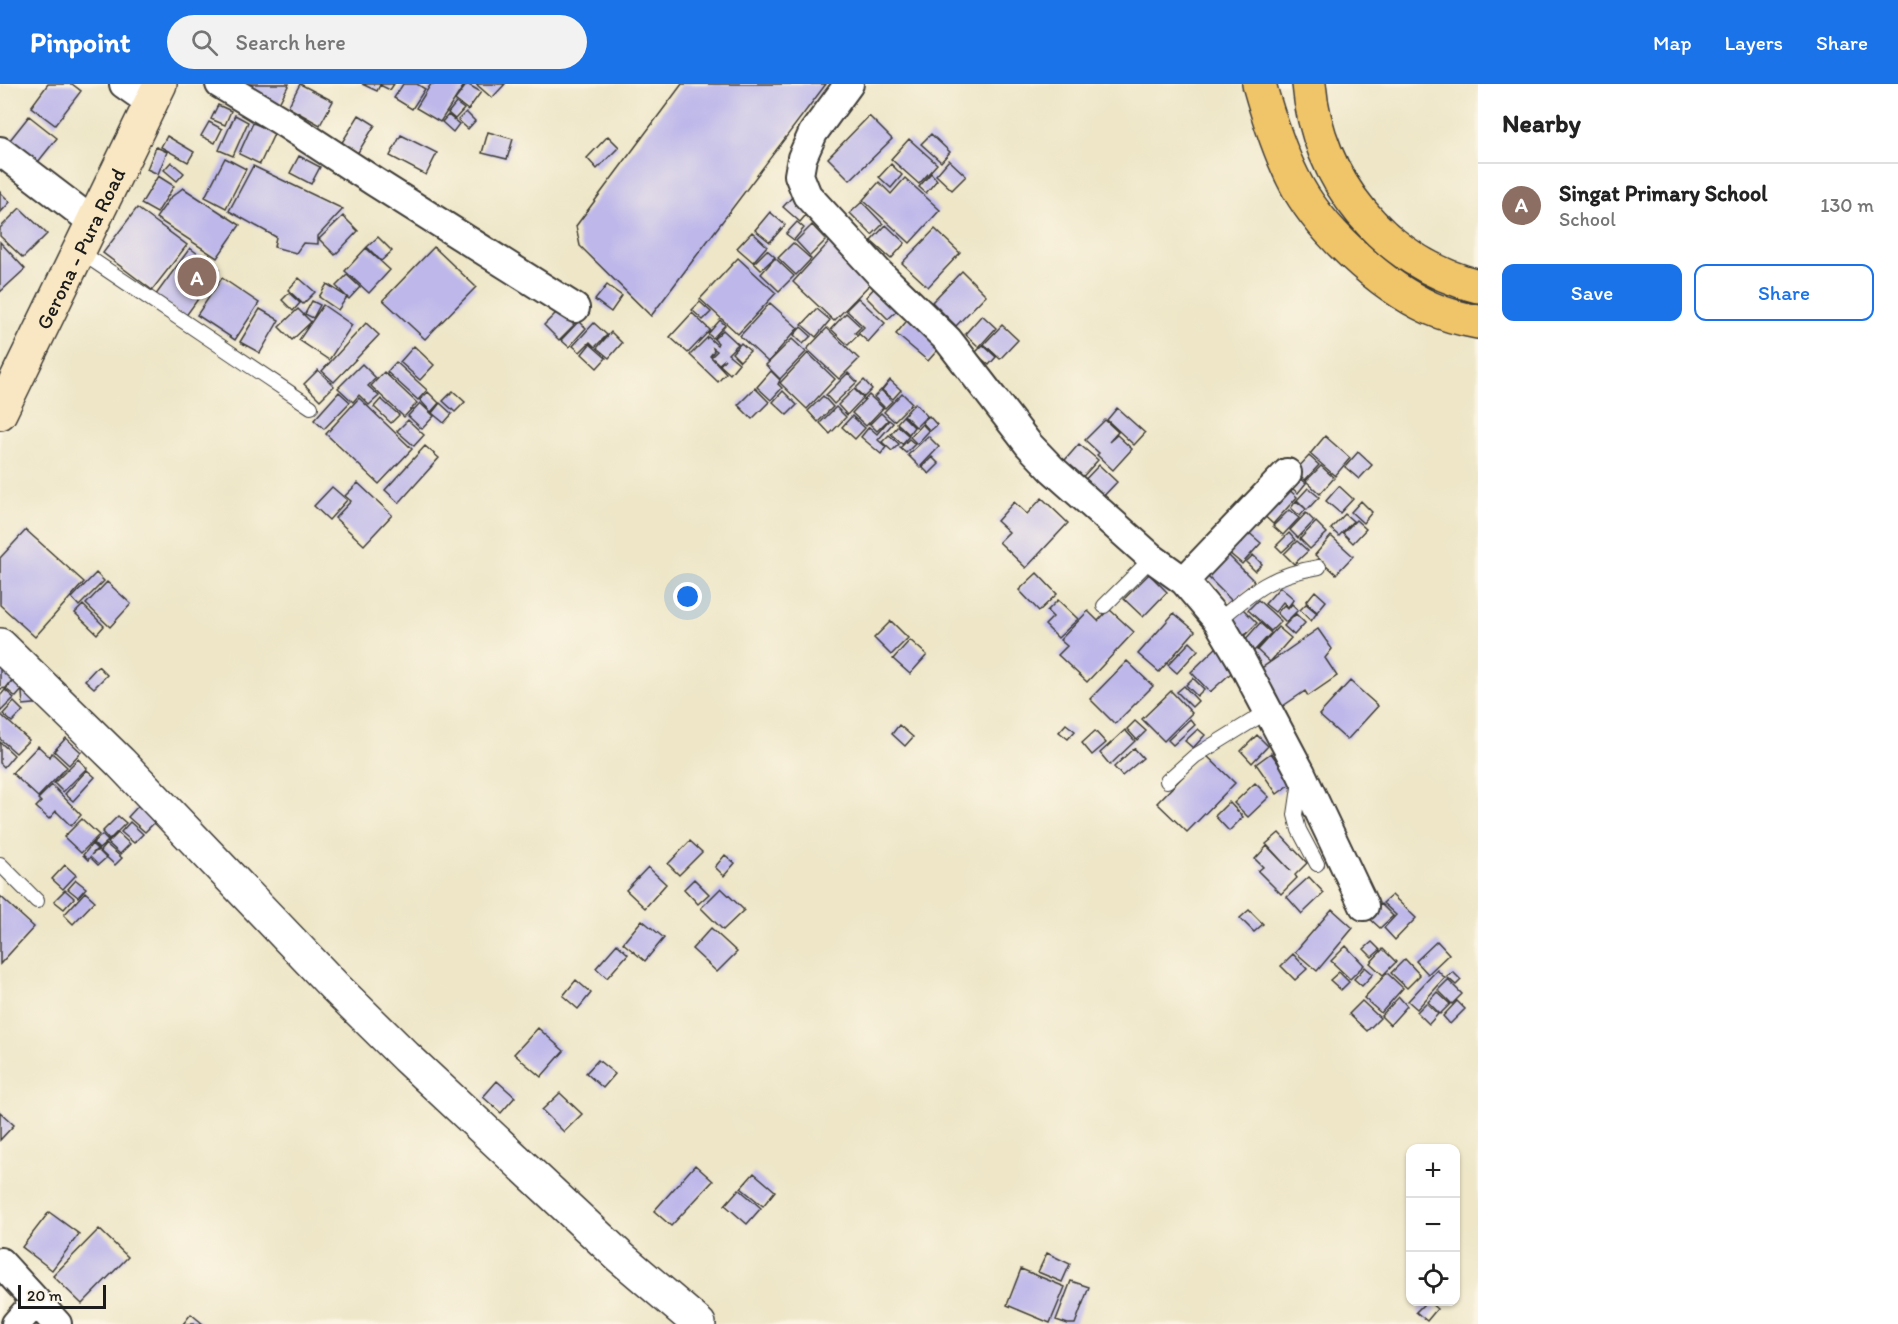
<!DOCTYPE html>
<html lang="en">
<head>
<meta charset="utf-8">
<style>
	:root { --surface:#fff; --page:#f2f2f2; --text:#222; --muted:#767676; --line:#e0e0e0; --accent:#1a73e8 }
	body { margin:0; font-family:Itim,sans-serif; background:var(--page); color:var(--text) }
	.controls { position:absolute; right:18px; bottom:18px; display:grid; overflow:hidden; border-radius:12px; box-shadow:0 2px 4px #0004 }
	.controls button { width:54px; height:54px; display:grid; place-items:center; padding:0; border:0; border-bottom:2px solid var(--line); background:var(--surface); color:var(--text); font:30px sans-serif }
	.scale { position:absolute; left:18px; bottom:15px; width:88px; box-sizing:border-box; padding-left:6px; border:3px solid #1c1c1c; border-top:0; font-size:16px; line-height:21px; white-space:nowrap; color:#1c1c1c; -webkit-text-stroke:4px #fcf5e5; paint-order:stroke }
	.you { position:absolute; left:688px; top:513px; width:21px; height:21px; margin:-15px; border:4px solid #fff; border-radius:50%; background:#1a73e8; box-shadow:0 0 0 9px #1a73e833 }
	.badge { display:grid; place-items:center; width:39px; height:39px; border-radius:50%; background:var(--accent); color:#fff; font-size:20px; font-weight:700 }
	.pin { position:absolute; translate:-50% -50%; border:3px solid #fff; box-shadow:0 2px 6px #0006 }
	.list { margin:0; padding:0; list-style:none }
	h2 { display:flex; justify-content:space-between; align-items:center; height:78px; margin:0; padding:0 24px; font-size:26px }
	h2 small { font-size:20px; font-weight:400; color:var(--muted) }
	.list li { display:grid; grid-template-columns:39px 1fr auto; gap:18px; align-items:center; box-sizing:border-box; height:84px; padding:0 24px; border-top:2px solid var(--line) }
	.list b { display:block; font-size:22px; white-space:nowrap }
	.list p { margin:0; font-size:20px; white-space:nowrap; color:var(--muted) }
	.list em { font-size:20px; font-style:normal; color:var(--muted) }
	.actions { display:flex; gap:12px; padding:18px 24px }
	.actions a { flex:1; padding:14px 0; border:2px solid var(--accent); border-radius:12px; text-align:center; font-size:21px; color:var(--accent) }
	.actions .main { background:var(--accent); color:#fff }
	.icon { flex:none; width:33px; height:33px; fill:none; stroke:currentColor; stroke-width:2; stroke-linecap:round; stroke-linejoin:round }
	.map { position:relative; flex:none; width:1478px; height:1240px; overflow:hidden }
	header { display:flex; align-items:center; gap:36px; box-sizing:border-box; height:84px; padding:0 30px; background:var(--accent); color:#fff }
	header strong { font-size:28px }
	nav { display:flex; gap:33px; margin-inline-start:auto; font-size:21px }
	.search { width:420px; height:54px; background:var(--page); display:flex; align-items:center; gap:15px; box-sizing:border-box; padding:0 21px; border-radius:33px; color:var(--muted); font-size:22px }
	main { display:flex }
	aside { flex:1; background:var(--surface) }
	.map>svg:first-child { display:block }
	.building { fill:#beb8ea }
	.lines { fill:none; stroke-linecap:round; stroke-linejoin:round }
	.service-casing { stroke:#3c3a36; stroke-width:16 }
	.minor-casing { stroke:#3c3a36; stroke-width:32 }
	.tertiary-casing { stroke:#3c3a36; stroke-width:36 }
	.secondary-casing { stroke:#3c3a36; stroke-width:36 }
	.motorway-casing { stroke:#3c3a36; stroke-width:36 }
	.service { stroke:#fff; stroke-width:14 }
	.minor { stroke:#fff; stroke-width:28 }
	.tertiary { stroke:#fff; stroke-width:33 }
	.secondary { stroke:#f9e7c3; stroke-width:33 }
	.motorway { stroke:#f0c469; stroke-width:33 }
	.labels { text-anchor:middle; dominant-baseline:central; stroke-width:6; stroke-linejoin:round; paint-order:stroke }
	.street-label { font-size:21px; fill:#1c1c1c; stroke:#fcf5e5 }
</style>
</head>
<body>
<header>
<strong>Pinpoint</strong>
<div class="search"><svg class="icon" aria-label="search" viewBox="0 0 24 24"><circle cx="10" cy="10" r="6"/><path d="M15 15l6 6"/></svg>Search here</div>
<nav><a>Map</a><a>Layers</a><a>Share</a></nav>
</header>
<main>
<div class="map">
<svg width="1478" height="1240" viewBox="0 0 1478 1240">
	<rect width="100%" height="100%" fill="#fcf5e5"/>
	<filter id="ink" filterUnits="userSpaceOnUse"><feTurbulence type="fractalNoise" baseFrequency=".0167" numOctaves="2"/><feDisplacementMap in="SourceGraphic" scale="12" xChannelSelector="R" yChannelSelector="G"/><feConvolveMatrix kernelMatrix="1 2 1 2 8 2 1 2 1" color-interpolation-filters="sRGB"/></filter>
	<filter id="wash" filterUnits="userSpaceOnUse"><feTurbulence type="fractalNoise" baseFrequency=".008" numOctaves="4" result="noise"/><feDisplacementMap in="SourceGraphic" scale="24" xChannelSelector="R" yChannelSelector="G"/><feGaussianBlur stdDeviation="1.35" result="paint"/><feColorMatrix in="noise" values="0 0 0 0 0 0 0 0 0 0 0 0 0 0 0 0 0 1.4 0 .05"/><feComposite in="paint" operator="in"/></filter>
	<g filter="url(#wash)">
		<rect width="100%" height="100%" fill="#eee6c7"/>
		<g id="blocks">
			<path class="building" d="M48 0H72L81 7 55 41 31 23Z
				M224 0H289L275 27Z
				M300 0 333 17 320 41 288 23Z
				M362 0H394L390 6 380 1 377 7Z
				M403 0H417L425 5 412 25 394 14Z
				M431 0H465L440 38 416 24Z
				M467 0 481 8 468 26 455 16Z
				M476 0H505L492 14Z
				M682 0H826L651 232 580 162 576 142Z
				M456 19 464 25 455 35 448 29Z
				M218 21 231 27 225 41 211 35Z
				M466 28 475 37 468 45 458 36Z
				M235 31 248 38 233 72 219 66Z
				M359 31 375 41 357 70 341 60Z
				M448 31 459 40 453 48 442 38Z
				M29 32 57 54 38 78 10 56Z
				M869 32 892 55 850 96 828 74Z
				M209 38 222 45 215 59 201 52Z
				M253 39 275 48 260 80 239 70Z
				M488 48 513 55 507 75 482 69Z
				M931 50 950 68 941 78 921 60Z
				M401 51 437 69 426 91 390 72Z
				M167 52 194 68 188 78 161 63Z
				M608 52 619 63 597 85 587 74Z
				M909 55 937 80 919 100 891 75Z
				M156 63 167 68 158 90 147 85Z
				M299 72 320 83 311 100 290 89Z
				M225 74 246 85 226 124 205 113Z
				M949 76 966 92 952 106 936 91Z
				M171 78 184 89 177 97 164 86Z
				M891 80 902 91 891 104 879 93Z
				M253 82 343 125 318 152V160L303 159 296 169 274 163 276 153 229 127Z
				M931 89 937 96 926 109 919 103Z
				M158 92 174 102 157 129 141 120Z
				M905 94 940 126 910 159 863 116 879 98 891 110Z
				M183 104 240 141 217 174 156 134 170 114Z
				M0 108 10 118 0 129Z
				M794 111 810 126 800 138 783 123Z
				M862 118 883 140 872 151 850 129Z
				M20 124 47 150 23 174 0 152V144Z
				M137 124 187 161 152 206 103 169Z
				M770 128 785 141 770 158 755 146Z
				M343 132 358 147 335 171 319 155Z
				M797 138 804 144 794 156 786 150Z
				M812 141 826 156 810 172 796 157Z
				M886 141 905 159 891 175 871 157Z
				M935 145 960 169 928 203 902 179Z
				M752 148 767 162 753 178 737 164Z
				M378 153 392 167 381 177 367 163Z
				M831 156 874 196 834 237 793 198Z
				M0 158 25 185 0 208Z
				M793 159 811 175 796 191 778 174Z
				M434 163 476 203 425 255 383 216Z
				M190 164 219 186 185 233 155 212Z
				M366 164 390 186 369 209 345 187Z
				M767 166 775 173 761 186 754 179Z
				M738 174 776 209 738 250 700 215Z
				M775 174 794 192 779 207 761 190Z
				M962 187 986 211 956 242 932 218Z
				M347 191 360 203 349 215 336 202Z
				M222 194 259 219 235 256 197 231Z
				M299 194 315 208 303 220 288 206Z
				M327 200 347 213 338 226 319 213Z
				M607 201 622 212 611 228 595 216Z
				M877 201 900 224 888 235 866 213Z
				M289 209 300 219 293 227 282 216Z
				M858 214 885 239 868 258 858 249 864 243 846 226Z
				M312 217 320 221 313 234 305 230Z
				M700 218 711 228 703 236 692 226Z
				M770 219 798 244 768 278 740 252Z
				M323 221 352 241 329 276 299 256Z
				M260 225 279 236 260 269 240 258Z
				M298 225 311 238 292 256 279 243Z
				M817 225 830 236 816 253 802 241Z
				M559 226 574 241 559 256 544 241Z
				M692 229 710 246 688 269 670 253Z
				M846 229 861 243 855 249 858 251 848 261 831 245Z
				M982 231 996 244 979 263 965 250Z
				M910 233 942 261 928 277 896 250Z
				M720 236 725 241 713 254 708 250Z
				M579 237 586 244 569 263 561 256Z
				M366 239 379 251 334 298 322 287Z
				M594 239 607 251 595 263 590 258 580 268 573 262Z
				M1002 241 1018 256 1000 275 984 260Z
				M801 243 811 252 803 260 794 251Z
				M827 244 859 275 839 295 807 265Z
				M723 246 738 260 728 270 739 279 730 290 720 281 725 275 719 280 711 273 717 267 713 264 714 267 710 272 726 289 718 298 690 271 708 253 717 261 718 259 714 255Z
				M611 248 622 259 609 274 597 264Z
				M792 255 806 268 780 295 766 281Z
				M741 259 750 267 740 277 732 269Z
				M590 260 606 274 597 284 582 270Z
				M983 261 996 273 989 281 975 269Z
				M414 262 434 281 420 296 400 278Z
				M808 269 835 295 807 325 780 299Z
				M396 278 427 306 418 316 387 288Z
				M362 280 376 294 368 302 379 312 369 321 359 311 353 318 338 304Z
				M318 286 334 302 320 316 304 300Z
				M771 287 780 296 778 300 782 304 771 316 757 303Z
				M384 288 417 319 404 333 371 302Z
				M848 289 857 298 834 320 826 311Z
				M864 296 872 305 864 313 855 305Z
				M890 296 901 306 893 315 882 306Z
				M755 304 769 318 752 335 738 321Z
				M854 305 863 314 847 331 838 321Z
				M881 306 892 317 885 324 874 313Z
				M453 307 465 318 455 328 443 317Z
				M783 307 797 321 787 331 773 318Z
				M339 308 350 318 324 345 314 336Z
				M428 308 439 319 431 328 420 316Z
				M902 309 912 319 894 337 884 328Z
				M869 311 883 324 866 342 852 329Z
				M823 312 833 323 818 338 808 327Z
				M359 314 412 365 379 400 326 350Z
				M381 315 399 331 391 339 374 323Z
				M420 319 434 332 422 345 408 332Z
				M440 319 452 330 444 339 432 329Z
				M915 319 927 332 916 343 904 331Z
				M836 323 846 333 830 350 820 339Z
				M1117 324 1145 349 1134 361 1107 336Z
				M881 329 888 336 877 347 870 340Z
				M852 332 865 344 855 355 842 343Z
				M903 332 914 343 909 350 897 339Z
				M929 332 937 341 930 347 922 338Z
				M408 336 424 351 414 362 397 347Z
				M889 336 893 339 878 356 886 363 881 370 861 353 869 343 877 350Z
				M1105 336 1118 348 1109 358 1117 351 1132 365 1113 386 1097 371 1099 369 1085 356Z
				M922 340 929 347 917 360 910 353Z
				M898 342 909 352 902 360 891 350Z
				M889 351 899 360 892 367 882 358Z
				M928 352 939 363 920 383 908 371Z
				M1325 352 1350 374 1335 392 1310 370Z
				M909 355 915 360 906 369 900 364Z
				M1079 360 1098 376 1077 399 1059 383Z
				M425 362 439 374 399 419 385 406Z
				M1358 368 1372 381 1359 395 1345 383Z
				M1309 372 1319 381 1305 396 1295 387Z
				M932 373 939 380 929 390 922 383Z
				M1099 381 1117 398 1098 418 1080 401Z
				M1321 382 1334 394 1320 410 1306 397Z
				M1293 388 1306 399 1298 409 1284 398Z
				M358 399 392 431 364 461 335 434 351 417 345 412Z
				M1282 399 1297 413 1273 440 1257 425Z
				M1339 402 1353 415 1340 429 1326 417Z
				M332 403 347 416 329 436 314 422Z
				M1308 404 1319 413 1307 426 1297 416Z
				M1042 414 1068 439 1026 484 999 458 1009 448 997 437 1014 418 1027 430Z
				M1296 417 1306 425 1300 432 1291 424Z
				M1361 417 1372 428 1363 439 1351 428Z
				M1289 426 1299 434 1283 451 1273 442Z
				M1306 429 1314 437 1298 454 1290 446Z
				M1345 430 1353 437 1339 452 1331 445Z
				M1356 436 1366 445 1353 459 1343 449Z
				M1316 438 1327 449 1310 465 1300 455Z
				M1240 441 1261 459 1242 480 1221 462Z
				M26 446 84 498 35 553 0 521V474Z
				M1289 449 1295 456 1282 468 1276 462Z
				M1331 452 1353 472 1336 490 1315 471Z
				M1297 457 1308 467 1294 480 1284 470Z
				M1228 471 1254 497 1233 518 1207 492Z
				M1253 471 1262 480 1255 487 1246 478Z
				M96 489 104 497 79 522 72 514Z
				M1037 489 1057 510 1039 527 1019 506Z
				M1149 490 1167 508 1143 533 1124 515Z
				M107 498 131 520 110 543 86 520Z
				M1280 503 1294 515 1288 523 1283 518 1275 528 1265 520Z
				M1315 507 1326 517 1317 528 1306 518Z
				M1058 516 1078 535 1058 554 1045 541 1053 533 1047 527Z
				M1258 516 1281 537 1271 547 1248 526Z
				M1292 520 1298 526 1286 538 1277 529 1284 521 1288 525Z
				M1306 520 1317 529 1311 537 1300 526Z
				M83 521 104 542 97 550 75 529Z
				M1242 524 1257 539 1242 554 1227 539Z
				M1109 525 1134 548 1087 598 1058 571 1067 562 1060 556 1088 527 1098 537Z
				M1174 529 1195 547 1159 588 1138 570Z
				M1296 530 1305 539 1294 551 1284 542Z
				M891 537 908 554 891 571 874 554Z
				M1260 539 1271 549 1254 567 1244 557Z
				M1278 543 1291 554 1270 578 1257 566Z
				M1318 545 1332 565 1325 574 1337 592 1308 612 1305 607 1277 626 1253 590Z
				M910 556 927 571 910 590 893 575Z
				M1190 558 1198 566 1177 589 1168 581Z
				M1220 560 1240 581 1210 608 1191 588Z
				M0 576 17 590 6 604 0 605Z
				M1127 577 1153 602 1115 640 1090 615Z
				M98 582 107 591 94 604 85 596Z
				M19 590 29 598 16 613 6 605Z
				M1193 594 1204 605 1197 612 1186 601Z
				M1350 597 1378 622 1347 656 1319 631Z
				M1184 602 1198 617 1192 623 1177 608Z
				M5 606 14 614 0 628V612Z
				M44 607 45 619 23 621 22 608Z
				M1171 607 1192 629 1164 657 1142 635Z
				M14 618 23 627 12 638 3 630Z
				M0 630 29 656 16 669 0 655Z
				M1190 635 1195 641 1173 661 1168 656Z
				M1135 637 1146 647 1137 656 1127 645Z
				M1066 640 1075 647 1068 655 1059 648Z
				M899 641 913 653 905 662 892 650Z
				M1198 645 1205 651 1193 664 1185 657Z
				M1125 646 1135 657 1110 681 1100 669Z
				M1095 647 1106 659 1092 671 1082 659Z
				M1257 651 1268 662 1252 679 1241 667Z
				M66 654 81 668 69 681 54 667Z
				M0 658 14 671 4 683 0 679Z
				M38 662 50 673 52 669 67 683 38 713 12 689Z
				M1134 664 1143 674 1122 692 1114 683Z
				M1271 669 1292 699 1277 710 1256 680Z
				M1205 670 1235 699 1187 748 1157 719Z
				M78 675 87 684 63 708 54 699Z
				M87 686 95 693 73 717 65 710Z
				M1255 699 1269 713 1248 733 1234 719Z
				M52 701 81 731 71 742 56 727 49 735 36 723 41 718 38 715Z
				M1229 718 1243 733 1229 747 1215 732Z
				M139 721 156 737 145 748 128 733Z
				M118 732 126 739 109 756 102 748Z
				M82 735 99 751 81 769 64 753Z
				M130 738 143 750 134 759 121 748Z
				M118 749 130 760 120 770 108 759Z
				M1279 749 1307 779 1295 791 1297 794 1281 810 1258 787 1263 783 1255 775 1267 762 1291 787 1266 760Z
				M102 751 108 757 99 765 93 759Z
				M690 757 702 768 679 791 668 780Z
				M92 760 97 765 91 771 98 766 106 774 98 781 90 773 88 776 83 771Z
				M106 760 122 774 115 781 100 767Z
				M725 771 735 779 724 792 715 783Z
				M65 781 76 791 63 805 52 795Z
				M648 783 666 800 645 824 626 806Z
				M1309 793 1324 809 1302 830 1287 813Z
				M694 795 709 810 698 820 684 805Z
				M76 796 86 804 78 813 68 805Z
				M721 804 744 826 723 846 701 824Z
				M65 806 74 814 64 825 54 817Z
				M85 808 95 817 73 840 64 831Z
				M1392 811 1416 834 1395 856 1384 844 1396 831 1383 819Z
				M0 812 34 843 0 880Z
				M1381 820 1393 832 1380 844 1368 833Z
				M1332 825 1353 844 1317 887 1295 868Z
				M1249 826 1263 840 1254 848 1240 834Z
				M642 836 664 854 645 877 623 859Z
				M711 844 737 868 717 888 692 865Z
				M1437 857 1449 870 1428 890 1416 877Z
				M1372 858 1380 866 1372 873 1364 865Z
				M617 860 628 870 607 894 596 884Z
				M1346 862 1364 881 1350 895 1331 877Z
				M1383 865 1396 878 1383 891 1370 879Z
				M1293 870 1307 885 1295 896 1281 882Z
				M1405 875 1420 891 1407 904 1391 889Z
				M1365 883 1373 890 1362 902 1354 895Z
				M1437 886 1445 894 1417 925 1408 917Z
				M1339 888 1349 898 1341 906 1330 896Z
				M1453 888 1461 896 1456 901 1447 893Z
				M1387 889 1403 904 1381 929 1364 914Z
				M576 896 591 909 578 925 563 912Z
				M1448 896 1462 910 1452 920 1438 906Z
				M1437 908 1450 920 1440 930 1428 918Z
				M1399 913 1407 922 1390 941 1381 932Z
				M1362 917 1380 934 1367 947 1349 930Z
				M1457 917 1465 925 1450 940 1443 932Z
				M1426 919 1438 930 1429 940 1417 928Z
				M538 944 564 967 541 993 514 970Z
				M598 976 615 990 603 1004 586 989Z
				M497 997 515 1013 501 1029 483 1013Z
				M560 1009 582 1030 564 1048 542 1026Z
				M0 1028 14 1041 0 1056Z
				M695 1081 713 1097 671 1142 654 1127Z
				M754 1089 775 1107 763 1122 741 1104Z
				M739 1105 761 1124 747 1140 725 1121Z
				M49 1128 79 1150 52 1186 22 1163Z
				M99 1145 128 1173 82 1220 53 1192Z
				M1047 1169 1070 1180 1062 1198 1038 1188Z
				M1021 1185 1065 1203 1050 1239 1007 1221Z
				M1071 1197 1089 1203 1075 1240H1068L1056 1236Z
				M1426 1218H1429L1437 1225 1427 1237 1416 1228Z
				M191 1230 203 1240H183Z"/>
		</g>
	</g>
	<g filter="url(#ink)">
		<use href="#blocks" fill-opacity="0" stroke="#3c3a36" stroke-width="1.5"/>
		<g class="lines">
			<defs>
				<path id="service" d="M79 167 311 323
					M1104 522 1152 474
					M1218 537C1254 506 1271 491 1319 483
					M1167 697 1195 672 1268 627
					M1300 697 1295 731 1299 746 1317 780
					M0 780 37 817"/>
				<path id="minor" d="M124 0 151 19
					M220 0 280 36 375 98 575 224
					M849 0 813 49 802 74 799 91 807 111 880 190 948 256 1029 361 1052 385 1152 474 1184 497 1218 537 1239 572 1301 689 1364 822
					M0 67 93 138
					M1184 497 1287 389
					M0 1178 57 1240
					M16 1240 36 1217"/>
				<path id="tertiary" d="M0 561 120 678 334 902 406 973 619 1172 699 1240"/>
				<g id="secondary">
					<path id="s1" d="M0 329 160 0"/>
				</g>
				<path id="motorway" d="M1259 0C1268 32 1278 64 1293 94 1317 144 1380 201 1430 224 1446 231 1461 235 1478 238
					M1309 0C1317 95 1384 179 1478 202"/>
			</defs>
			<use href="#service" class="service-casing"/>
			<use href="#minor" class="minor-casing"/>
			<use href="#tertiary" class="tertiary-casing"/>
			<use href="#secondary" class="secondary-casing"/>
			<use href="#motorway" class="motorway-casing"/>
			<use href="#service" class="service"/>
			<use href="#minor" class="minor"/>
			<use href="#tertiary" class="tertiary"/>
			<use href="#secondary" class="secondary"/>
			<use href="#motorway" class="motorway"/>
		</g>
	</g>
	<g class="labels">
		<g class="street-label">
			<text stroke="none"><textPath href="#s1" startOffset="183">Gerona - Pura Road</textPath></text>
		</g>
	</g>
</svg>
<div class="controls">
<button>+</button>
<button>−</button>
<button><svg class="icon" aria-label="locate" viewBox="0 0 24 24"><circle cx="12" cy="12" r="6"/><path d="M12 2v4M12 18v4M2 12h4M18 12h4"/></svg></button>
</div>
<div class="scale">20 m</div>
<div class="you"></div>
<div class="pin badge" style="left:197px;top:193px;background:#8d6e63">A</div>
</div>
<aside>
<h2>Nearby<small></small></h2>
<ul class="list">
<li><span class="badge" style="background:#8d6e63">A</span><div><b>Singat Primary School</b><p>School</p></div><em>130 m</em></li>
</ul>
<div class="actions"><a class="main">Save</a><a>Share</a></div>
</aside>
</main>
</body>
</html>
